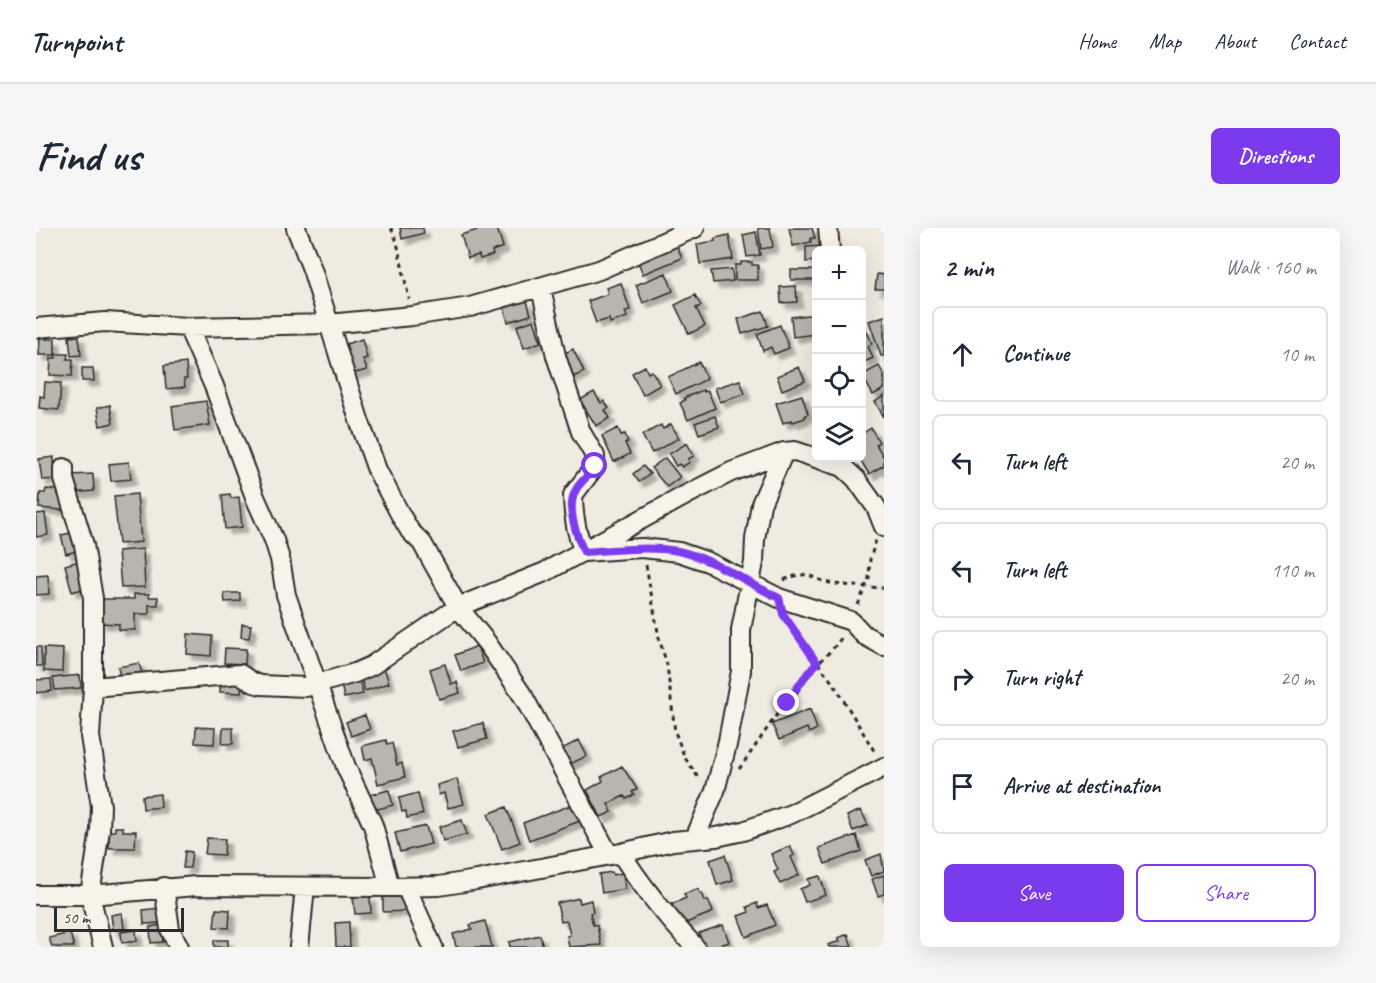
<!DOCTYPE html>
<html lang="en">
<head>
<meta charset="utf-8">
<style>
	:root { --surface:#fff; --page:#f6f6f7; --text:#1f2937; --muted:#747a83; --line:#e0e1e3; --accent:#7c3aed }
	body { margin:0; font-family:Caveat,sans-serif; background:var(--page); color:var(--text) }
	.controls { position:absolute; right:18px; top:18px; display:grid; overflow:hidden; border-radius:9px; box-shadow:0 6px 24px #0002 }
	.controls button { width:54px; height:54px; display:grid; place-items:center; padding:0; border:0; border-bottom:2px solid var(--line); background:var(--surface); color:var(--text); font:30px sans-serif }
	.scale { position:absolute; left:18px; bottom:15px; width:130px; box-sizing:border-box; padding-left:6px; border:3px solid #2b2b2b; border-top:0; font-size:16px; line-height:21px; white-space:nowrap; color:#2b2b2b; -webkit-text-stroke:4px #f7f3e8; paint-order:stroke }
	.stop { position:absolute; width:18px; height:18px; margin:-14px; border:4px solid #7c3aed; border-radius:50%; background:#fff }
	.stop.end { background:#7c3aed; border-color:#fff; box-shadow:0 2px 6px #0008 }
	.list { margin:0; padding:0; list-style:none }
	h2 { display:flex; justify-content:space-between; align-items:center; height:78px; margin:0; padding:0 24px; font-size:26px }
	h2 small { font-size:20px; font-weight:400; color:var(--muted) }
	.list li { display:grid; grid-template-columns:39px 1fr auto; gap:18px; align-items:center; box-sizing:border-box; height:96px; margin:0 12px 12px; padding:0 12px; border:2px solid var(--line); border-radius:9px }
	.list b { display:block; font-size:22px; white-space:nowrap }
	.list em { font-size:20px; font-style:normal; color:var(--muted) }
	.actions { display:flex; gap:12px; padding:18px 24px }
	.actions a { flex:1; padding:14px 0; border:2px solid var(--accent); border-radius:9px; text-align:center; font-size:21px; color:var(--accent) }
	.actions .main { background:var(--accent); color:#fff }
	.icon { flex:none; width:33px; height:33px; fill:none; stroke:currentColor; stroke-width:2; stroke-linecap:round; stroke-linejoin:round }
	.map { position:relative; flex:none; width:848px; height:719px; overflow:hidden; border-radius:9px }
	header { display:flex; align-items:center; gap:36px; box-sizing:border-box; height:84px; padding:0 30px; background:var(--surface); border-bottom:2px solid var(--line) }
	header strong { font-size:28px }
	nav { display:flex; gap:33px; margin-inline-start:auto; font-size:21px }
	.intro { display:flex; align-items:center; justify-content:space-between; box-sizing:border-box; height:144px; padding:0 36px }
	h1 { margin:0; font-size:42px }
	.button { padding:15px 27px; border-radius:9px; background:var(--accent); color:#fff; font-size:21px; font-weight:700 }
	main { display:flex; gap:36px; padding:0 36px }
	aside { flex:1; background:var(--surface); border-radius:9px; box-shadow:0 6px 24px #0002 }
	.map>svg:first-child { display:block }
	.building { fill:#b8b5ae; stroke:#2b2b2b; stroke-width:1.5; filter:url(#shadow) }
	.lines { fill:none; stroke-linecap:round; stroke-linejoin:round }
	.minor-casing { stroke:#2b2b2b; stroke-width:22 }
	.path { stroke:#2b2b2b; stroke-width:3; stroke-dasharray:4.5 4.5; stroke-linecap:butt }
	.minor { stroke:#f7f3e8; stroke-width:18 }
	.route { stroke:#7c3aed; stroke-width:8 }
</style>
</head>
<body>
<header>
<strong>Turnpoint</strong>
<nav><a>Home</a><a>Map</a><a>About</a><a>Contact</a></nav>
</header>
<div class="intro"><h1>Find us</h1><a class="button">Directions</a></div>
<main>
<div class="map">
<svg width="848" height="719" viewBox="0 0 848 719">
	<defs>
		<filter id="shadow"><feDropShadow dx="5.5" dy="5.5" stdDeviation="1.5" flood-color="#0004"/></filter>
	</defs>
	<rect width="100%" height="100%" fill="#efebe0"/>
	<filter id="ink" filterUnits="userSpaceOnUse"><feTurbulence type="fractalNoise" baseFrequency=".0167" numOctaves="2"/><feDisplacementMap in="SourceGraphic" scale="12" xChannelSelector="R" yChannelSelector="G"/><feConvolveMatrix kernelMatrix="1 2 1 2 8 2 1 2 1" color-interpolation-filters="sRGB"/></filter>
	<g filter="url(#ink)">
		<path class="building" d="M364 0H387L388 5 366 11Z
			M448 0H461L467 19 456 23 457 27 444 31 443 27 432 30 425 7Z
			M722 0H734L737 19 725 21Z
			M753 0H776L779 10H775V14L757 18Z
			M720 4 724 27 711 29 707 7Z
			M693 7 697 31 664 36 661 16 679 13V10Z
			M641 18 646 30 607 46 602 34Z
			M785 18 786 22H780V33L770 34V19Z
			M705 34H716V37H722V52H699V37H705Z
			M696 41 697 53 677 55 675 43Z
			M755 42H780V52H755Z
			M630 45 637 63 607 75 600 57Z
			M841 46 848 47V61H839Z
			M585 55 594 82 589 83 591 89 574 95 573 91 560 95 552 73 572 66 570 60Z
			M760 58 761 74 745 75 744 59Z
			M659 67 665 78 660 80 669 98 653 106 639 77Z
			M491 73 495 87 472 94 468 80Z
			M727 83 732 98 706 106 702 91Z
			M780 86V106L757 109 755 89Z
			M848 88V128H845L833 93Z
			M498 92 505 114 488 120 481 98Z
			M744 97 753 120 738 126 735 119 727 123 721 106Z
			M826 101V102L830 101 836 116 832 118 837 130 826 135Z
			M4 108H10V111H19V127H3Z
			M43 108 45 127 35 128 33 109Z
			M326 111 331 130 327 131 331 142 315 146 307 117Z
			M537 121 548 144 535 150 523 128Z
			M20 126H32L31 131H37L36 148 14 147 15 130H20Z
			M663 134 671 151 640 166 632 149Z
			M150 135 151 151H148L149 159 130 161 128 138Z
			M609 138 612 145 616 143 624 157 607 167 596 145Z
			M843 138 848 147V161L837 167 826 147Z
			M763 139 769 153 746 162 741 148Z
			M46 140H57L58 153H46Z
			M704 152 709 166 684 174 679 160Z
			M9 154 25 155 23 182 3 180 4 168 8 169Z
			M667 162 668 164 672 163 679 180 652 192 644 175 649 172 648 170Z
			M558 164 565 175 568 173 573 180 569 182 574 190 560 198 544 172Z
			M766 167 772 186 769 187V190L757 194 756 192 747 195 740 175Z
			M848 168V189L839 174Z
			M170 173 174 197 139 202 136 178Z
			M74 177 77 195 64 198 61 180Z
			M679 188 683 199 663 206 659 195Z
			M635 196 643 210 616 225 606 207 625 197 627 201Z
			M582 200 585 207 589 206 592 214 589 215 594 226 578 234 566 208Z
			M835 200 843 214 840 216 848 230V237L833 246 823 230H826V206Z
			M651 215 658 228 652 231 654 234 646 239 644 236 640 238 633 226Z
			M18 229V235L21 234 23 248 21 251 6 252 3 231Z
			M629 230 644 249 631 259 615 240Z
			M93 234 95 251 75 253 73 236Z
			M607 238 614 246 603 254 597 246Z
			M57 246 58 263 35 265 34 247Z
			M10 261 22 262V266H27L26 282 3 280 4 265H9Z
			M101 266 105 314 83 316 78 268Z
			M194 266 195 270 203 269 206 299 189 301 186 267Z
			M9 285 12 307 0 309V286Z
			M40 304 44 322 30 326 25 307Z
			M107 321 109 359 85 360 82 323Z
			M43 333 49 360 36 364 29 337Z
			M12 347 13 366 0 367V348Z
			M188 365H204V373L189 374Z
			M98 366H113V369H122V377H113V386H99V402H83V396L64 395 65 371H98Z
			M206 396 215 397 213 410 205 409Z
			M152 406 176 408 175 428 151 426Z
			M441 418 447 435 425 443 419 427Z
			M0 419H5L6 438H0Z
			M8 420 27 421 26 444 8 443Z
			M189 420 210 421 209 436 188 435Z
			M103 435 106 445 84 449 82 439Z
			M409 436 415 456 421 454 424 465 403 471 394 441Z
			M348 439 353 455 329 463 324 448Z
			M44 447 45 460 19 462 17 450Z
			M185 450 206 451 205 465 184 464Z
			M15 451 16 463 0 465V452Z
			M323 451 327 466 308 470 305 456Z
			M774 481 781 501 773 505 771 500 743 512 736 496Z
			M329 487 334 501 315 508 310 494Z
			M447 495 451 511 422 519 417 503Z
			M160 499 179 500 178 516 159 515Z
			M187 500H197V516H186Z
			M350 512 351 516 356 515 361 537 366 535 369 549 342 556 336 530 329 532 326 518Z
			M543 512 551 528 532 537 524 522Z
			M586 538 601 561 596 564 598 567 590 571 588 568 572 576 576 584 565 589 551 562 567 553 565 549Z
			M421 551 428 576 412 580 408 565 403 567 401 557Z
			M353 562 357 577 338 582 334 567Z
			M382 565 387 586 371 590 370 583 366 584 363 570Z
			M124 566 125 579 107 581 106 568Z
			M538 576 544 593 493 612 487 595Z
			M470 579 484 614 466 621 452 586Z
			M825 582 832 597 817 603 811 588Z
			M426 592 431 606 407 613 403 599Z
			M390 598 395 616 364 624 359 605Z
			M79 599H87V603H100L99 620H73V603H79Z
			M820 607 825 623 789 636 783 620Z
			M171 610 189 611 188 627 169 626Z
			M754 618 758 627 755 629 763 647 744 656 738 644 742 642 735 626Z
			M149 623 156 624 154 640H147Z
			M845 626 848 643 835 648 829 632Z
			M689 627 697 652 681 657 674 632Z
			M576 644 577 647 587 645 589 661 566 665 563 646Z
			M848 647V666L842 668 836 651Z
			M784 648 790 667 769 674 764 661 774 657 772 651Z
			M662 661 664 665H666L669 673 672 672 677 684 645 697 636 676 650 670 648 666Z
			M334 668 335 685 319 686 317 670Z
			M370 668 371 683 347 684V669Z
			M543 670 544 675 555 672 557 684 554 685 557 697H561L565 717 533 719 531 708 534 707 531 693 525 694 521 675Z
			M721 675 722 680 731 677 739 697 710 709 702 688 713 684 711 679Z
			M124 680 125 695 108 696 107 682Z
			M180 681 194 682 193 700 178 699Z
			M86 685 88 701 77 702 75 687Z
			M449 693 456 719H420L417 706 436 701 434 697Z
			M313 694 314 719H300L299 695Z
			M125 697 127 714 115 715 114 699Z
			M687 697 693 714 678 719H667L663 705Z
			M100 702 101 713 86 715 85 704Z
			M34 705 38 719H16L13 710Z
			M812 706 816 719H793L792 717 804 713 802 710Z
			M504 707 507 719H474L473 714Z
			M178 712H192V719H178Z"/>
		<g class="lines">
			<defs>
				<path id="minor" d="M260 0 276 41 323 192 341 242 364 286 374 303 386 315 422 379 451 415 487 468 573 627
					M792 0 794 22
					M505 60 520 128 545 204 559 228V238L537 267C537 288 540 305 548 324L606 320 643 324 672 334 743 370 815 393 828 407 848 418
					M152 99 178 158 219 269 238 312 244 331 250 367 310 539 337 597 354 659
					M0 100 69 94 152 99 292 96 376 88 434 79 563 42 659 0
					M28 240V251L48 317 57 370V459L54 508 65 578 64 602 54 667 67 719
					M57 459 204 446 218 455 225 457 270 459 319 445 335 438 422 379 509 344 650 267 695 244 748 224 759 223 807 239 820 251 840 279 848 299
					M659 610 679 563 692 513 705 443V402L718 334 719 311 725 276 748 224
					M585 625C606 660 631 689 659 719
					M128 659 134 701 143 719
					M370 659 397 719
					M0 667H54L160 658 354 659 403 658 441 652 585 625 637 613 680 609 707 603 755 586 848 539
					M263 719 269 659"/>
			</defs>
			<use href="#minor" class="minor-casing"/>
			<path class="path" d="M355 0 361 14 373 71
				M610 337 623 410 631 437 639 504 649 530 664 552
				M748 352C776 340 774 352 799 356 815 358 832 359 848 360
				M822 377 833 350 834 331 840 312
				M750 392 799 458 840 526
				M703 541C725 511 745 478 769 449 781 434 797 424 807 407"/>
			<use href="#minor" class="minor"/>
		</g>
	</g>
	<g class="lines" filter="url(#ink)">
		<path class="route" d="M559 238C554 247 546 252 541 260 529 278 540 306 548 324 579 322 611 318 642 323 673 329 714 356 743 370L747 386 781 435 768 450 751 475"/>
	</g>
</svg>
<div class="controls">
<button>+</button>
<button>−</button>
<button><svg class="icon" aria-label="locate" viewBox="0 0 24 24"><circle cx="12" cy="12" r="6"/><path d="M12 2v4M12 18v4M2 12h4M18 12h4"/></svg></button>
<button><svg class="icon" aria-label="layers" viewBox="0 0 24 24"><path d="M12 4l9 5-9 5-9-5zM3 14l9 5 9-5"/></svg></button>
</div>
<div class="scale">50 m</div>
<div class="stop" style="left:559px;top:238px"></div>
<div class="stop end" style="left:751px;top:475px"></div>
</div>
<aside>
<h2>2 min<small>Walk · 160 m</small></h2>
<ul class="list">
<li><svg class="icon" aria-label="ahead" viewBox="0 0 24 24"><path d="M12 20V5M6 11l6-6 6 6"/></svg><div><b>Continue</b></div><em>10 m</em></li>
<li><svg class="icon" aria-label="left" viewBox="0 0 24 24"><path d="M17 20v-9H6M10 6l-5 5 5 5"/></svg><div><b>Turn left</b></div><em>20 m</em></li>
<li><svg class="icon" aria-label="left" viewBox="0 0 24 24"><path d="M17 20v-9H6M10 6l-5 5 5 5"/></svg><div><b>Turn left</b></div><em>110 m</em></li>
<li><svg class="icon" aria-label="right" viewBox="0 0 24 24"><path d="M7 20v-9h11M14 6l5 5-5 5"/></svg><div><b>Turn right</b></div><em>20 m</em></li>
<li><svg class="icon" aria-label="arrive" viewBox="0 0 24 24"><path d="M6 21V4h12l-3 4 3 4H6"/></svg><div><b>Arrive at destination</b></div></li>
</ul>
<div class="actions"><a class="main">Save</a><a>Share</a></div>
</aside>
</main>
</body>
</html>
